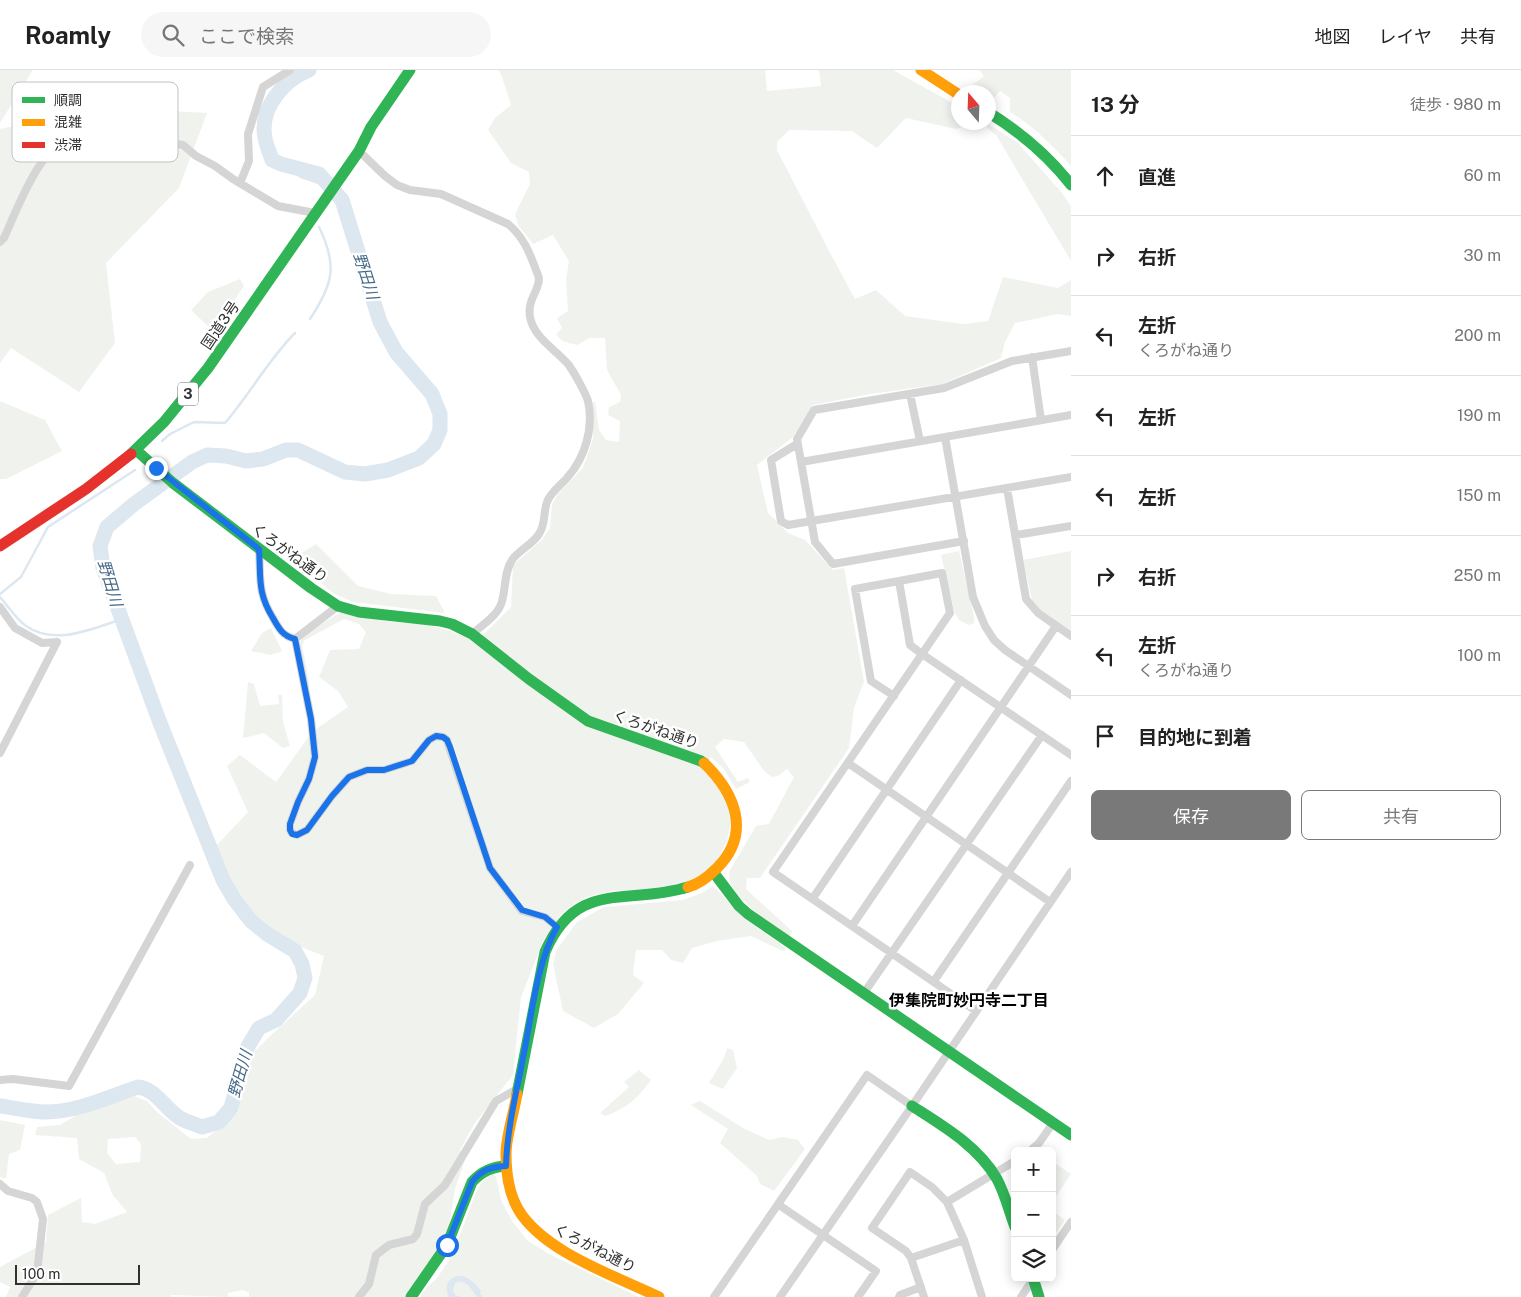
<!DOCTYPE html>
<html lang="ja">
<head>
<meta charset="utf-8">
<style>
	:root { --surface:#fff; --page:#f6f6f6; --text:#222; --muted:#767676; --line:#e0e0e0; --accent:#797979 }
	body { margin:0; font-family:"Public Sans","Noto Sans JP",sans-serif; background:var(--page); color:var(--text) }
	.controls { position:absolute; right:15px; bottom:15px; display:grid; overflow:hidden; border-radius:8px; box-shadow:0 2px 12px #0003 }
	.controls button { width:45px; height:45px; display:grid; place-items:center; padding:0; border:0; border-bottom:1px solid var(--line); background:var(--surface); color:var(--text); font:25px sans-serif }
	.compass { position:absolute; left:951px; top:15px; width:45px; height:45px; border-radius:50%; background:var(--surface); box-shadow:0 2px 12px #0003; rotate:341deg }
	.scale { position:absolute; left:15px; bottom:12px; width:125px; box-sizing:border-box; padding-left:5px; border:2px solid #313131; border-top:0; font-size:14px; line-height:18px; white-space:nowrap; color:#313131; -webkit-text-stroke:4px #fff; paint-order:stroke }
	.stop { position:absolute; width:15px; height:15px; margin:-11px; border:4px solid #1a73e8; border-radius:50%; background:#fff }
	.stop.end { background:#1a73e8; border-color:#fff; box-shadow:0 1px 5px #0008 }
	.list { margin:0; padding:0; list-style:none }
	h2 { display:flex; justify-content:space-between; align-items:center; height:65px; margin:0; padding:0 20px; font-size:21px }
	h2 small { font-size:16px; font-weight:400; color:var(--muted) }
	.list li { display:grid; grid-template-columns:32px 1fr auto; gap:15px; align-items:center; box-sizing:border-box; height:80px; padding:0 20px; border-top:1px solid var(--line) }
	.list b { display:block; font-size:19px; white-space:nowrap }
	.list p { margin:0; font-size:16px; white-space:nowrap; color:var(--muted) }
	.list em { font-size:16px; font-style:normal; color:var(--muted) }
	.actions { display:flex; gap:10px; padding:15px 20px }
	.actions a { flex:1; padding:11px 0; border:1px solid var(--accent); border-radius:8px; text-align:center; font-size:18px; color:var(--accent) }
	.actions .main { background:var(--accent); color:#fff }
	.icon { flex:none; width:28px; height:28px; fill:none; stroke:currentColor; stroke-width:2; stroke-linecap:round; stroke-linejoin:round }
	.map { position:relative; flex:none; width:1071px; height:1227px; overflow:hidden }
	header { display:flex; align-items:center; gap:30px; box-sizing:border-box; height:70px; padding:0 25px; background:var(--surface); border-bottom:1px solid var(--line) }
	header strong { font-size:24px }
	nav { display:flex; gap:28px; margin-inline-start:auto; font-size:18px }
	.search { width:350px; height:45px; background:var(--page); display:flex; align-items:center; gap:12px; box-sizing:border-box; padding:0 18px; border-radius:28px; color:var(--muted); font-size:19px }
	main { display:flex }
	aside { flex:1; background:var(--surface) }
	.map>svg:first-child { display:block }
	.green { fill:#f0f3ed; fill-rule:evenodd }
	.water { fill:#dde7f0 }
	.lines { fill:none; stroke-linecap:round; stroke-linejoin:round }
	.stream { stroke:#dde7f0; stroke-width:2.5 }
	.river { stroke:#dde7f0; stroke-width:15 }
	.street { stroke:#d5d5d5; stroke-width:8 }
	.fast { stroke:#30b455; stroke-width:11 }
	.slow { stroke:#ff9f0a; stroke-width:11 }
	.jam { stroke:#e5322d; stroke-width:11 }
	.route { stroke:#1a73e8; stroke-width:6 }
	.labels { text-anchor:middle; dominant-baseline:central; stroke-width:5; stroke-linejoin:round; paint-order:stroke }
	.shield { fill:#fff; stroke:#6f6f6f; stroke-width:1 }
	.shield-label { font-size:14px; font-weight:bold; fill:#313131 }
	.street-label { font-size:15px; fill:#313131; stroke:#fff }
	.water-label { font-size:16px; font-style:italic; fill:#486b89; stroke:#fff }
	.neighbourhood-label { font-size:16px; font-weight:bold; fill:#000; stroke:#fff }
	.key { fill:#fff; stroke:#c1c1c1; stroke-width:1 }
	.key-label { font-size:14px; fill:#313131 }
</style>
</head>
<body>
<header>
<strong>Roamly</strong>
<div class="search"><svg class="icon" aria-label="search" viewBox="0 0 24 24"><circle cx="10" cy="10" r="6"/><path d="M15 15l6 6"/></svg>ここで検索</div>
<nav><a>地図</a><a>レイヤ</a><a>共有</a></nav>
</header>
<main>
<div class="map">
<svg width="1071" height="1227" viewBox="0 0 1071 1227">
	<rect width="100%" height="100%" fill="#fff"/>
	<path class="green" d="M0 0H33L0 53Z
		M499 0H765L767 21 821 16 819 0H893L958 36V52L969 53 967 55 956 59 906 48 877 78 852 61 789 60 777 72V80L826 175 855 229 876 220 905 246 963 254 988 251 1003 207 1058 218 1071 210V246L1058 244 1015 253 1005 272 1001 288 942 314 870 324 813 335 793 367 757 395 768 443 788 463 805 470 833 500 844 498 864 612 854 638 849 678 760 808H747L746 819 792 861 791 865 788 866C773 857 731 826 729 808 729 807 730 800 730 800L756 756 769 754 794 707 787 699 778 706 772 707 764 701 744 672 724 669 715 677 738 712 748 708 750 712 736 719 723 698 711 687 703 700 718 716 728 732 731 751 727 771 721 783 714 794 706 801 688 813 658 819 612 821 589 826 572 835 561 844 544 869 521 927 513 1005 475 1053 460 1080 465 1090 455 1119 448 1164 405 1227H249V1223L243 1220 228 1223V1227L171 1225V1227H6L10 1217 0 1212V1197L46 1172 48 1145 81 1128 82 1152 95 1154 127 1142 112 1124 104 1103 79 1089 77 1068 35 1065 37 1057 60 1055 80 1043 134 1026 147 1031 157 1042 191 1069 207 1068 238 1042 251 985 268 968 315 925 324 886 276 867 244 848 224 808 217 775 248 742 227 696 240 685 276 712 312 662 348 637 338 621 319 607 330 580 359 579 366 562 359 554 344 549 305 570 302 575 309 611V622L299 577 302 566 341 542 392 552 423 554 451 561 476 572 511 537 513 495 542 470 550 458 552 434 558 424 583 398 593 369 591 332H595L599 360 606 370 619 372 620 351 608 345 609 337 620 332 621 325 607 300 605 268H590L577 275 562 271 556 264 562 258 557 248 568 241 566 210 569 191 553 165 533 174 518 155 515 144 530 114 529 102 511 93 488 60 495 48 511 35 502 7ZM135 1067 141 1074 140 1092 116 1094 107 1083 108 1069Z
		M979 0H1071V96C1053 76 1033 56 1010 42V28L1000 21 990 32 989 31 988 22H975L968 18 984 6Z
		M99 37 207 43 179 118 106 193 115 273 79 322 11 278 0 293V59Z
		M988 54 1017 72 1062 123 1071 136V191L996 65 987 58Z
		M240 209 244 216 213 261 191 240 208 222Z
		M0 331 45 350 62 381 6 409H0Z
		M316 474 358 516 391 524 436 526 445 543 353 532 334 524 292 489Z
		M959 481 974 546V553L969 555 960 551 955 544 941 485Z
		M1071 481V562L1038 539 1032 530 1023 490Z
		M271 558 282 581 271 585 251 581 262 563Z
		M248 612 254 614 260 636 279 634 278 625H282L283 652 290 676 283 678 264 663 243 668Z
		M713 816 746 850 786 878 783 881 751 866 717 871 692 878 683 893 671 890 662 880H636L633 905 644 913 618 944 594 958 563 941 553 894 557 879 577 852 604 837 683 830 702 823Z
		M727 978 733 980 737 998 723 1019 709 1013 723 990Z
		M639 1000 651 1010C637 1029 627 1038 605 1046L600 1043 629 1017 624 1012Z
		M700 1031 743 1058 769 1070 782 1067 798 1070 805 1079 774 1121 760 1114 757 1106 720 1073 728 1059 691 1035Z
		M0 1050 25 1055 20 1080 9 1084 6 1109 0 1107Z
		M1052 1091 1071 1104 1052 1132Z
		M492 1104 496 1106 501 1130 512 1151 527 1170 549 1184 639 1227H420L427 1217 437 1208 452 1186 476 1122 482 1112Z
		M1052 1141 1065 1150 1052 1168Z"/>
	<path class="water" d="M457 1206C468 1205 475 1213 481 1221L480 1223 482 1227H477C471 1219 466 1208 455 1213L453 1220 455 1225 461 1227H449C444 1218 447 1209 457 1206Z"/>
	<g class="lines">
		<path class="stream" d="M281 94 301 107 319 113
			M310 249C333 214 338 196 319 157
			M162 371 170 364 194 352 225 353C250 324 268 290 295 263
			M0 524 21 507 48 457 135 400
			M0 527C8 536 16 549 26 556 55 576 92 559 122 549"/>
		<path class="river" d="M0 1036C14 1038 29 1041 43 1042 75 1043 108 1027 138 1017 156 1019 165 1039 180 1048 187 1052 195 1054 202 1057L219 1052 231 1038 247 978 259 958 276 950 300 923 305 908 302 894 295 881 267 864 251 851 234 829 223 810 160 653 103 498 100 476 107 457 134 434 192 392 207 385 226 386 246 391 263 389 286 380H298L345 402 365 404 388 400 419 388 434 374 440 360V344L432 324 396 282 380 252 342 130 319 104 281 94 272 90C270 83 266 75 265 68 259 38 284 10 309 0"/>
		<path class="street" d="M359 81 385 106 397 115 410 120 441 124 508 154C526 169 531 187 539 208 539 222 527 229 530 247 534 268 555 279 568 294 574 302 585 322 588 331 594 358 585 388 567 408 561 415 550 423 547 432 543 443 546 454 539 464 532 475 519 480 512 490 504 502 506 518 502 531 499 545 482 555 472 564
			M240 113 249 91 248 64 263 17 290 0
			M0 172 4 168C16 142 41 73 71 69 85 67 124 78 140 81H149L177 74 183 75 196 86 215 96 233 109 278 136 315 143
			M1032 287 1041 350
			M910 324 920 371
			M945 367 973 527 985 556 994 570 1005 580 1071 625
			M797 374 771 390 781 451 788 455 1071 407
			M801 392 1071 345
			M1007 418 1026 529 1038 543 1071 566
			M1016 465 1071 456
			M964 471 833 494 815 472 797 369 814 340 944 318 1012 291 1071 281
			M259 479C261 508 257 522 273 548 279 559 283 566 295 569
			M0 537 15 558 42 573 57 572
			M295 569 311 649 315 687 309 709 298 732 290 754V760L292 763 297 765 307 760 332 726 349 707 367 700H384L412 691 429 670 436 666 443 667 447 670 449 677 490 798 522 841 545 847 557 857
			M295 569 338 536
			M894 626 871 611 855 519 899 511
			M0 683 57 572
			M848 693 1050 832
			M813 828 961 610
			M852 856 1056 556
			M934 911 1071 711
			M864 923 1042 665
			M976 941 773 802C832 715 892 629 950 543L942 503 899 511 910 575 922 584 1071 685
			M0 1010 13 1009 69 1016 190 795
			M1030 1081 1039 1073 1053 1053
			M0 1114 8 1121 32 1128 37 1132 43 1149 37 1203 22 1227
			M779 1135 876 1201 858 1227
			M964 1170 982 1227
			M1052 1180 1071 1152
			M911 1188 906 1181 872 1158 910 1102 932 1117 947 1132
			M359 1227 369 1214 376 1185 389 1175 413 1169 417 1164 425 1134 445 1115 496 1031 517 1019
			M714 1227 867 1005 912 1036
			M780 1227 912 1036 1071 802
			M899 1227 900 1225 921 1217
			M924 1227 911 1188 964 1170 947 1132 1015 1091
			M1021 1227 1034 1208"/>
		<path class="fast" d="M988 42C1020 62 1048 85 1071 115
			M136 380 173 413 311 518 338 536 359 542 440 551 452 554 472 564 529 609 588 651 701 691 704 693
			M131 384 164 352 208 298 359 81 371 57 410 0
			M714 803 739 836 748 844 1071 1065
			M517 1024 545 882C577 808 627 836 688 817
			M912 1036C943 1056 978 1076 997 1109 1005 1124 1009 1141 1015 1157
			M1033 1208 1039 1227
			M411 1227 447 1175 472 1112C482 1101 492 1097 506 1096"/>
		<path class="slow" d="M921 0 958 24
			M688 817C700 814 709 806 717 798 752 763 735 723 704 693
			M517 1024C514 1043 506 1066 506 1084 506 1103 509 1123 518 1139 543 1182 616 1206 659 1227"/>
		<path class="jam" d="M0 476 86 419 131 384"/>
	</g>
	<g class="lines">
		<path class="route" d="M156 398 259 479C261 508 257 522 273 548 279 559 283 566 295 569L311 649 315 687 309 709 298 732 290 754V760L292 764 297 765 307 760 332 726 349 707 367 700H384L412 691 429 670 436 666 443 667 447 670 450 677 490 798 522 840 545 847 557 857C537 892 532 943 524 983 517 1020 507 1058 506 1096 491 1097 482 1099 472 1112L447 1175"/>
	</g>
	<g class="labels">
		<rect class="shield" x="178" y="312.5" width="20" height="23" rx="4"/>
		<g class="shield-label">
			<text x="188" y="324">3</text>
		</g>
		<g class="street-label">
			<text transform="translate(220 255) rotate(-56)">国道3号</text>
			<text transform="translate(290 483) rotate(36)">くろがね通り</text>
			<text transform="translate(656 659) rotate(19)">くろがね通り</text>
			<text transform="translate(595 1178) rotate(27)">くろがね通り</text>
		</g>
		<g class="water-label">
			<text transform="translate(366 206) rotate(72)">野田川</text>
			<text transform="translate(110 513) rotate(73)">野田川</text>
			<text transform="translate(240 1004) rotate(-74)">野田川</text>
		</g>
		<g class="neighbourhood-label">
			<text x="969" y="930">伊集院町妙円寺二丁目</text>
		</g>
	</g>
	<rect x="12" y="12" width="166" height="80" rx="8" class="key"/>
	<rect x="22" y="27" width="23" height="6" fill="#30b455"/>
	<rect x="22" y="49" width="23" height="7" fill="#ff9f0a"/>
	<rect x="22" y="72" width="23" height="6" fill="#e5322d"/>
	<g class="key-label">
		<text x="54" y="35">順調</text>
		<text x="54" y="57">混雑</text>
		<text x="54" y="80">渋滞</text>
	</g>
</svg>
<div class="controls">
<button>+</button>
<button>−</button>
<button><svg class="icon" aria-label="layers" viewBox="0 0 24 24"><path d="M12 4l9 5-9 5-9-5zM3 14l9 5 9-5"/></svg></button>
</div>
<svg class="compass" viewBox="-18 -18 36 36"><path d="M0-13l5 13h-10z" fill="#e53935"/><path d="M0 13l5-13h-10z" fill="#767676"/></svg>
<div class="scale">100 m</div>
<div class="stop" style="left:447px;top:1175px"></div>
<div class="stop end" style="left:156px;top:398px"></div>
</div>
<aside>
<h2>13 分<small>徒歩 · 980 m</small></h2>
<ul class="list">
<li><svg class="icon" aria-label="ahead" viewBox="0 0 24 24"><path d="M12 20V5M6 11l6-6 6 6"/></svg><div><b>直進</b></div><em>60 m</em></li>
<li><svg class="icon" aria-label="right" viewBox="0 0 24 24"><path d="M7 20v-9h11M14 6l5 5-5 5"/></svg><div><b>右折</b></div><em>30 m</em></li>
<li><svg class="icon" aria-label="left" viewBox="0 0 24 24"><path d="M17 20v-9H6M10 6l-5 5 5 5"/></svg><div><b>左折</b><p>くろがね通り</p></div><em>200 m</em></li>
<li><svg class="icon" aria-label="left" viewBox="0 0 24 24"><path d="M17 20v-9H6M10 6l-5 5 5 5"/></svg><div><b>左折</b></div><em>190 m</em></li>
<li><svg class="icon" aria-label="left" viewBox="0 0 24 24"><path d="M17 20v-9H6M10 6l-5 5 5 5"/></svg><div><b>左折</b></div><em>150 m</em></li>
<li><svg class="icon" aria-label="right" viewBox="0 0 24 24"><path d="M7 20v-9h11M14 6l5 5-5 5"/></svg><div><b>右折</b></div><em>250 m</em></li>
<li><svg class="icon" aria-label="left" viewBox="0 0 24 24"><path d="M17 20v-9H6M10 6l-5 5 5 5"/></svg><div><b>左折</b><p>くろがね通り</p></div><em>100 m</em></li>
<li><svg class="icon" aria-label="arrive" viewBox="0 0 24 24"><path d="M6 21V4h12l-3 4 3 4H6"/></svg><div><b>目的地に到着</b></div></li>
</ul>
<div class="actions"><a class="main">保存</a><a>共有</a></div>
</aside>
</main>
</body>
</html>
